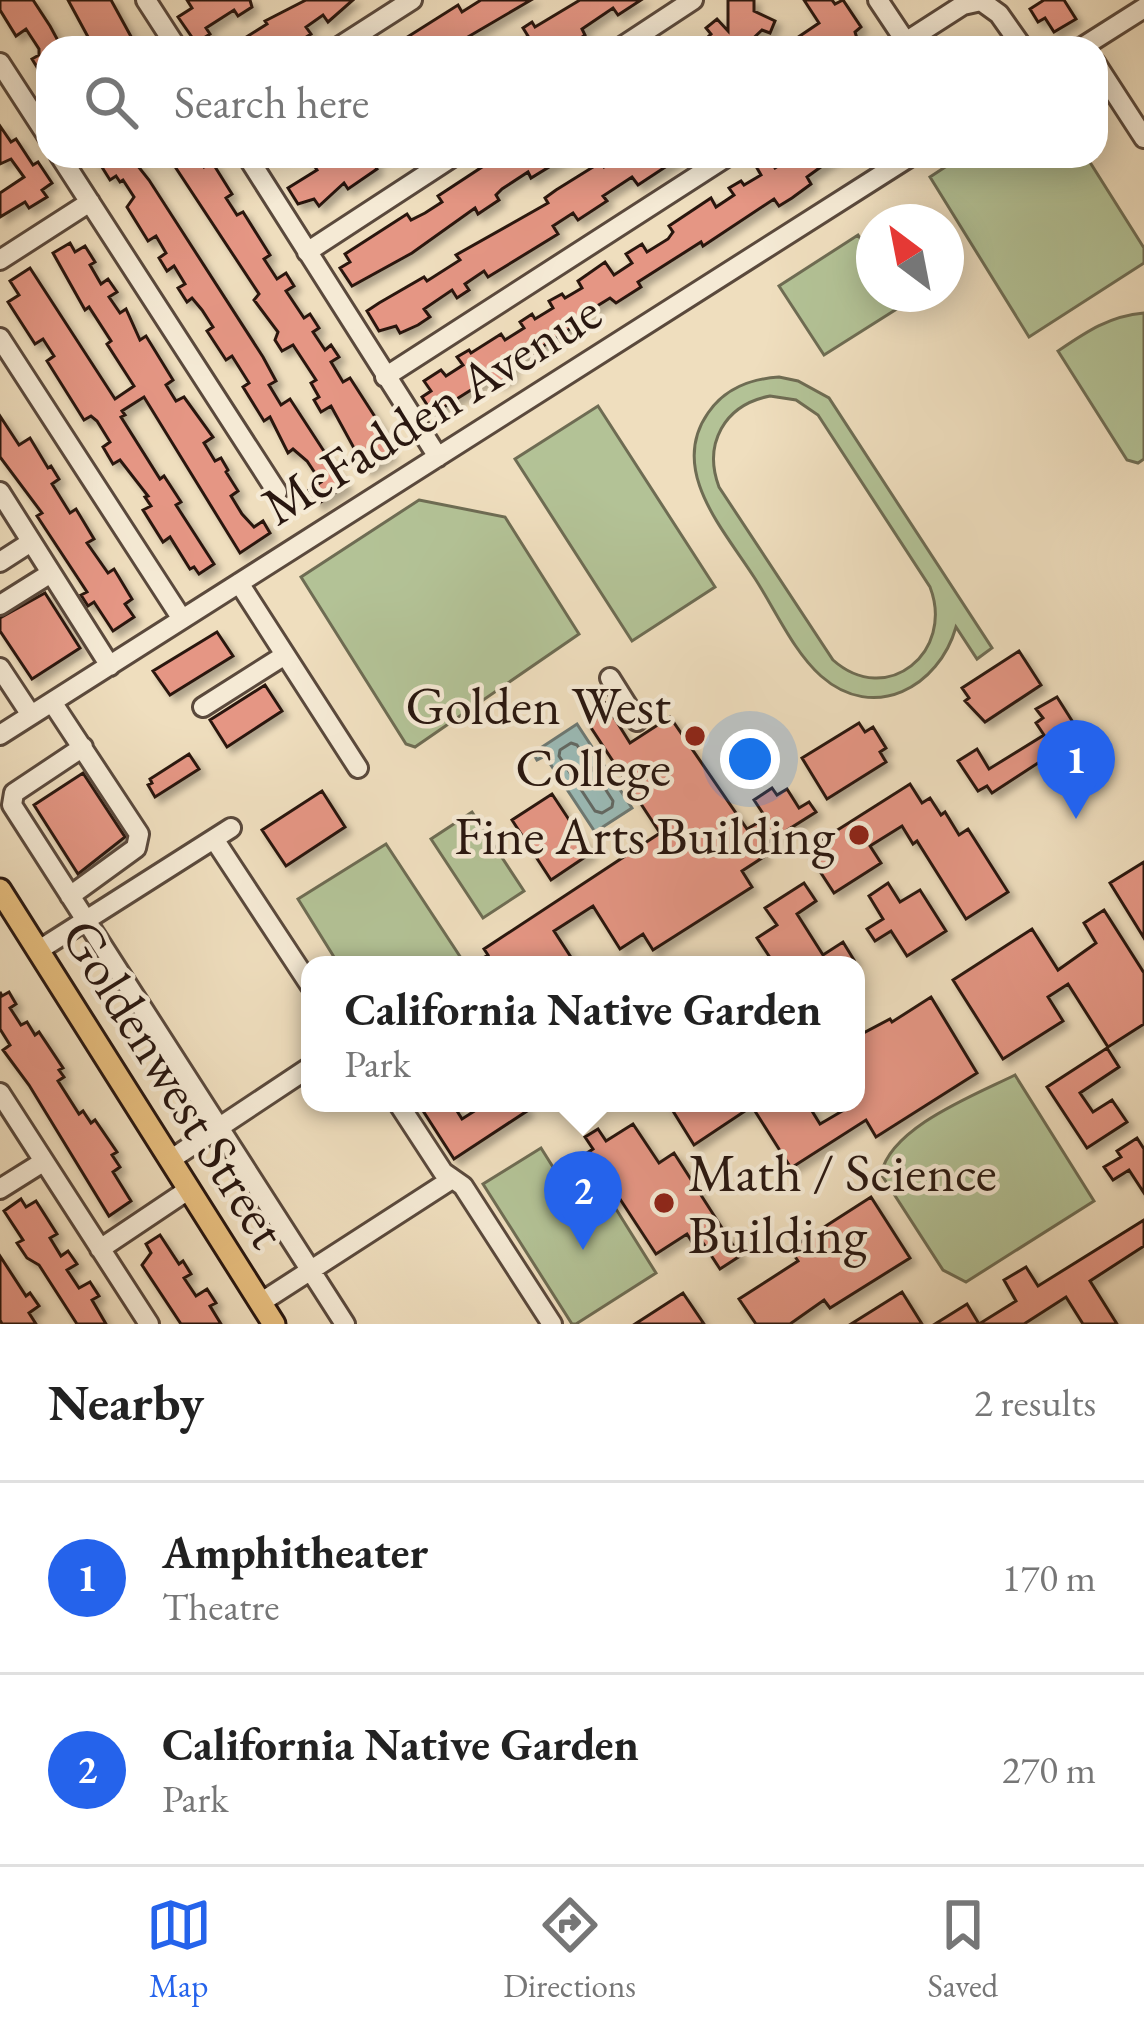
<!DOCTYPE html>
<html lang="en">
<head>
<meta charset="utf-8">
<style>
	:root { --surface:#fff; --page:#f6f6f6; --text:#222; --muted:#767676; --line:#e0e0e0; --accent:#2563eb }
	body { margin:0; font-family:"EB Garamond",serif; background:var(--page); color:var(--text) }
	.compass { position:absolute; left:856px; top:204px; width:108px; height:108px; border-radius:50%; background:var(--surface); box-shadow:0 6px 30px #0003; rotate:328deg }
	.you { position:absolute; left:750px; top:759px; width:42px; height:42px; margin:-30px; border:9px solid #fff; border-radius:50%; background:#1a73e8; box-shadow:0 0 0 18px #1a73e833 }
	.badge { display:grid; place-items:center; width:78px; height:78px; border-radius:50%; background:var(--accent); color:#fff; font-size:39px; font-weight:700 }
	.pin { position:absolute; translate:-50% -99px; filter:drop-shadow(0 3px 6px #0008) }
	.pin::after { content:''; position:absolute; top:63px; width:42px; height:36px; background:inherit; clip-path:polygon(0 0,100% 0,50% 100%) }
	.popup { position:absolute; left:301px; top:956px; width:564px; height:156px; box-sizing:border-box; display:grid; place-content:center; border-radius:24px; background:var(--surface); filter:drop-shadow(0 3px 9px #0005); font-size:39px; white-space:nowrap; color:var(--muted) }
	.popup b { font-size:45px; color:var(--text) }
	.popup::after { content:''; position:absolute; left:50%; top:100%; margin-left:-24px; border:24px solid transparent; border-top-color:var(--surface) }
	.list { margin:0; padding:0; list-style:none }
	h2 { display:flex; justify-content:space-between; align-items:center; height:156px; margin:0; padding:0 48px; font-size:51px }
	h2 small { font-size:39px; font-weight:400; color:var(--muted) }
	.list li { display:grid; grid-template-columns:78px 1fr auto; gap:36px; align-items:center; box-sizing:border-box; height:192px; padding:0 48px; border-top:3px solid var(--line) }
	.list b { display:block; font-size:45px; white-space:nowrap }
	.list p { margin:0; font-size:39px; white-space:nowrap; color:var(--muted) }
	.list em { font-size:39px; font-style:normal; color:var(--muted) }
	.icon { flex:none; width:66px; height:66px; fill:none; stroke:currentColor; stroke-width:2; stroke-linecap:round; stroke-linejoin:round }
	.map { position:relative; flex:none; width:1144px; height:1324px; overflow:hidden }
	.search { position:absolute; background:var(--surface); box-shadow:0 6px 30px #0003; left:36px; right:36px; top:36px; height:132px; display:flex; align-items:center; gap:30px; box-sizing:border-box; padding:0 42px; border-radius:36px; color:var(--muted); font-size:45px }
	.sheet { height:540px; background:var(--surface) }
	nav { display:flex; justify-content:space-around; align-items:center; box-sizing:border-box; height:168px; border-top:3px solid var(--line); background:var(--surface); font-size:33px; color:var(--muted) }
	nav a { display:grid; justify-items:center; gap:6px }
	nav .on { color:var(--accent) }
	.map>svg:first-child { display:block }
	.green { fill:#b3c296; stroke:#6e6c53; stroke-width:3; fill-rule:evenodd }
	.water { fill:#9bbbb7; stroke:#6d7974; stroke-width:3 }
	.lines { fill:none; stroke-linecap:round; stroke-linejoin:round }
	.shore { stroke:#626964; stroke-width:3 }
	.building { fill:#e59684; stroke:#291710; stroke-width:3; filter:url(#shadow) }
	.minor-casing { stroke:#5a493c; stroke-width:24 }
	.major-casing { stroke:#291710; stroke-width:27 }
	.minor { stroke:#f5ead5; stroke-width:18 }
	.major { stroke:#e8bf7f; stroke-width:21 }
	.poi-dot { fill:#8f2418; stroke:#f5ead5; stroke-width:4.5 }
	.labels { text-anchor:middle; dominant-baseline:central; stroke-width:9; stroke-linejoin:round; paint-order:stroke }
	.street-label { font-size:54px; fill:#291710; stroke:#f5ead5 }
	.poi-label { font-size:54px; fill:#291710; stroke:#f5ead5; text-anchor:end }
</style>
</head>
<body>
<div class="map">
<svg width="1144" height="1324" viewBox="0 0 1144 1324">
	<defs>
		<filter id="shadow"><feDropShadow dx="5.5" dy="5.5" stdDeviation="3" flood-color="#0004"/></filter>
	</defs>
	<rect width="100%" height="100%" fill="#efdebe"/>
	<filter id="stains"><feTurbulence type="fractalNoise" baseFrequency=".00167" numOctaves="4"/><feColorMatrix values="0 0 0 0 .2 0 0 0 0 .09 0 0 0 0 .02 0 0 0 .5 -.17"/></filter>
	<radialGradient id="worn" r=".72"><stop offset=".6" stop-color="#630" stop-opacity="0"/><stop offset="1" stop-color="#630" stop-opacity=".3"/></radialGradient>
	<path class="green" d="M962 156H1086L1144 248V263L1029 337 930 177Z
		M858 235 874 260V294H896L903 305 824 355 779 286Z
		M1144 313V459L1138 463 1127 460 1058 351C1086 332 1109 316 1144 313Z
		M779 377 798 381 829 398 992 648 977 659 956 627C939 687 874 723 821 676 793 651 775 609 754 577 724 530 668 470 708 413 725 388 750 379 779 377ZM770 396 796 400 818 415 930 587C955 652 887 708 833 660L719 487C703 444 724 405 770 396Z
		M598 406 715 587 632 641 515 459Z
		M419 500 505 517 579 634 415 747 406 744 301 577Z
		M472 812 524 891 483 918 431 839Z
		M386 844 463 961 456 965H339L298 899Z
		M1015 1075 1094 1201 966 1282 943 1270 881 1174C891 1127 975 1095 1015 1075Z
		M541 1148 590 1226 616 1209 656 1273 576 1324H572L483 1184Z"/>
	<path class="water" d="M577 724 632 808 595 832 545 756 537 760 533 753Z"/>
	<g class="lines">
		<path class="shore" d="M571 743 577 745 613 801 612 807 602 813 595 811 559 756 560 750Z"/>
	</g>
	<path class="building" d="M0 0H33L50 26 62 48H48V85L32 59 39 55V49L26 29 16 36 0 10Z
		M68 0H111L134 42 124 48H94Z
		M187 0H250L252 7 238 16 234 10 206 28 210 34 196 43 178 17 192 8Z
		M306 0H353L328 22 323 15 306 27 311 34 289 48H229L267 24 265 21Z
		M481 0H531L449 48H390L458 5 462 12Z
		M580 0H641L618 15 613 8 582 29 585 35 575 42 572 38 556 48H510L528 36 523 28 532 22 535 27Z
		M728 0H754V11L775 21 770 33 762 30 743 48H696L711 34 706 28 717 19 728 31Z
		M804 0H832L835 4 843 0 861 27 855 32 860 48H782L819 23Z
		M1044 0H1064L1076 19 1054 32 1045 18 1038 22 1030 9Z
		M0 126 11 142 16 139 33 165 38 162 52 183 42 190 47 197 29 208 25 202 0 217V193L24 177 11 159 0 164Z
		M95 156H130L149 180 263 357 276 381 269 385 281 405 290 399 346 485 318 504 309 490 321 482 307 461 293 449 288 453 270 417 264 421 243 387 249 383 232 356 226 360 207 331 213 327 202 310 192 298 187 302 178 288 185 284 174 266 167 271 159 258 166 253 156 236 148 241 127 207 134 197 123 180 120 182 116 176 110 180Z
		M168 156H197L204 167 212 162 232 194 226 198 237 215 243 212 270 255 264 259 277 279 286 273 294 286 286 291 304 318 310 314 319 328 313 332 325 350 331 345 339 357 331 362 343 382 350 378 388 437 382 441 391 454 366 470 331 406 321 412 314 400 319 397 311 383 316 380 293 345 282 351 275 340 278 332 254 300 259 294Z
		M308 156H383L373 162 377 169 348 189 344 183 319 206 314 199 298 204 288 188 317 170Z
		M492 156 506 164 518 156H567L531 178 528 172 502 189 496 195 499 200 478 214 475 208 412 253 352 286 340 268 350 262 345 254 407 214 411 220 425 213 442 202 438 196 482 167 480 164Z
		M622 156H682L638 185 632 177 603 196 607 201 578 220 573 213 553 226 558 234 488 277 484 271 465 284 469 290 457 298 452 290 424 309 430 317 418 325 400 333 396 326 379 331 367 311 379 303 424 277 427 281 460 260 456 255 548 203 545 198 556 190 601 162 604 167Z
		M794 156H836L807 177 811 184 792 198 779 206 774 199 703 246 701 242 638 282 641 287 616 303 610 298 576 319 579 323 509 368 513 374 498 383 493 376 433 414 422 397 431 391 424 381 441 370 446 376 463 365 457 357 469 350 471 353 501 334 505 340 524 328 520 322 532 314 535 319 553 308 549 301 562 294 565 298 582 288 578 281 605 262 614 275 632 263 626 254 642 244 647 252 668 239 673 232 669 226 711 198 716 207 734 195 729 188 741 181 744 185 761 175 757 168 770 160 775 168Z
		M70 243 75 252 85 246 95 262 90 265 101 284 108 279 117 292 109 297 120 313 126 309 140 340 146 336 173 380 166 385 176 401 184 397 213 437 204 443 215 461 221 458 228 470 226 472 238 491 231 496 242 514 254 527 263 521 270 533 240 553 144 397 122 411 125 415 121 417 160 479 164 476 181 502 176 505 214 564 199 574 194 567 190 569 170 537 163 542 143 510 151 506 145 497 148 496 120 460 113 464 103 447 110 442 97 421 91 416 84 420 47 361 54 356 43 339 35 344 8 302 19 295 10 281 30 268 115 399 134 386 107 344 111 341 89 307 85 310 53 253Z
		M0 416 19 445 30 438 48 468 51 466 59 479 52 484 70 513 76 509 94 539 87 543 108 573 114 569 132 599 125 604 134 617 113 631 94 602 88 606 81 595 87 592 37 516 42 513 0 457Z
		M45 593 80 648 32 679 0 631V618Z
		M217 632 233 656 170 695 153 671Z
		M1019 651 1041 685 985 722 965 701 969 698 962 688Z
		M265 685 282 711 227 747 210 720Z
		M1057 697 1081 735 992 793 987 786 978 791 958 761 977 749 989 769 1044 735 1036 723 1043 718 1036 709Z
		M605 703 630 743 670 717 747 829 766 818 754 800 772 788 777 795 787 789 799 808 809 802 816 812 759 848 765 856 742 871 752 887 653 950 643 934 620 949 593 906 554 931 576 965H472L488 955 484 949 660 833 584 717Z
		M859 723 865 732 873 727 886 748 880 752 886 762 827 799 802 758Z
		M189 754 199 769 155 797 148 785 152 783 150 779Z
		M83 773 125 837 78 874 34 805Z
		M910 784 922 803 930 798 941 815 945 812 959 835 968 829 1008 892 966 919 917 841 913 844 902 826 870 846 881 863 834 893 806 850Z
		M322 791 345 827 286 866 262 830Z
		M552 794 591 853 551 880 512 820Z
		M1144 862V938L1110 883Z
		M804 883 816 901 797 914 823 955 843 942 854 960 847 965H775L757 938 777 925 765 908Z
		M888 883 900 902 920 890 946 931 907 956 891 931 875 941 867 929 883 919 869 896Z
		M1104 910 1144 973V1024L1108 1047 1068 984 1048 997 1063 1021 1003 1059 953 980 1032 929 1058 970 1096 943 1084 923Z
		M0 992 2 996 9 992 16 1004 10 1008 21 1025 27 1022 35 1035 39 1032 63 1068 59 1070 64 1077 58 1081 79 1114 83 1111 91 1123 95 1120 117 1152 112 1155 120 1167 113 1172 131 1201 109 1216 29 1085 3 1050 10 1045 0 1029Z
		M931 997 977 1073 876 1137 866 1120 791 1168 753 1108 761 1103H807L820 1124 856 1103V1037L890 1019 892 1022Z
		M1107 1048 1119 1067 1080 1093 1093 1112 1112 1100 1127 1122 1087 1148 1047 1087Z
		M418 1103H452L462 1119 487 1103H521L527 1111 454 1159Z
		M668 1103H757L694 1145Z
		M633 1124 659 1163 674 1153 740 1256 720 1269 701 1240 694 1245 687 1234 656 1254 618 1196 595 1211 566 1167 593 1149 585 1137 598 1129 606 1141Z
		M1137 1138 1144 1149V1193L1129 1170 1113 1180 1104 1167 1121 1157 1117 1151Z
		M871 1197 910 1258 830 1308 824 1300 790 1324H756L739 1299 798 1261 790 1249Z
		M21 1199 26 1207 36 1201 57 1234 50 1238 61 1256 68 1251 77 1264 67 1270 79 1288 90 1282 99 1296 92 1300 106 1324H77L39 1265 27 1258 17 1243 23 1240 4 1211Z
		M1144 1220V1246L1090 1281 1117 1324H1083L1066 1297 1024 1324H935L967 1304 979 1324 1016 1301 1004 1280 1026 1267 1038 1286Z
		M160 1235 179 1264 183 1261 191 1274 184 1278 196 1296 207 1289 216 1303 210 1306 221 1324H181L142 1265 151 1253 146 1244Z
		M0 1256 26 1296 30 1293 39 1306 29 1313 36 1324H2L0 1320Z
		M902 1292 922 1324H851Z
		M683 1293 704 1324H635Z"/>
	<g class="lines">
		<defs>
			<path id="minor" d="M146 0 177 48
				M878 0 906 42
				M337 48 412 0
				M620 48 693 0
				M896 48 963 5 981 1 999 14 1023 48
				M1081 48 1144 8
				M0 63 48 137
				M1096 64 1144 138
				M60 156 277 492
				M247 156 438 457
				M307 252 454 156
				M0 260 90 202
				M0 338 182 619
				M385 377 728 156
				M0 492 110 666
				M0 562 31 542
				M239 583 358 768
				M0 605 51 573
				M0 668 31 715
				M610 678 637 721
				M52 702 139 834 136 848 70 896
				M203 707 285 655
				M0 735 911 156
				M83 747 14 793 12 805 345 1324
				M214 839 310 985
				M39 950 231 828
				M0 1093 149 1324
				M398 1103 443 1172 463 1186 552 1324
				M170 1160 310 1067
				M0 1189 43 1162
				M100 1249 188 1190
				M260 1303 452 1179"/>
			<path id="major" d="M0 890 274 1324"/>
		</defs>
		<use href="#minor" class="minor-casing"/>
		<use href="#major" class="major-casing"/>
		<use href="#minor" class="minor"/>
		<use href="#major" class="major"/>
	</g>
	<g class="poi-dot">
		<circle cx="695" cy="736" r="12"/>
		<circle cx="859" cy="835" r="12"/>
		<circle cx="664" cy="1203" r="12"/>
	</g>
	<g class="labels">
		<g class="street-label">
			<text transform="translate(431 408) rotate(-32)">McFadden Avenue</text>
			<text transform="translate(175 1083) rotate(58)">Goldenwest Street</text>
		</g>
		<g class="poi-label">
			<text x="671" y="705">Golden West<tspan x="671" dy="62">College</tspan></text>
			<text x="835" y="835">Fine Arts Building</text>
			<text x="688" y="1172" text-anchor="start">Math / Science<tspan x="688" dy="62">Building</tspan></text>
		</g>
	</g>
	<rect width="100%" height="100%" filter="url(#stains)"/>
	<rect width="100%" height="100%" fill="url(#worn)"/>
</svg>
<svg class="compass" viewBox="-18 -18 36 36"><path d="M0-13l5 13h-10z" fill="#e53935"/><path d="M0 13l5-13h-10z" fill="#767676"/></svg>
<div class="you"></div>
<div class="pin badge" style="left:1076px;top:819px">1</div>
<div class="pin badge" style="left:583px;top:1250px">2</div>
<div class="popup"><b>California Native Garden</b>Park</div>
<div class="search"><svg class="icon" aria-label="search" viewBox="0 0 24 24"><circle cx="10" cy="10" r="6"/><path d="M15 15l6 6"/></svg>Search here</div>
</div>
<section class="sheet">
<h2>Nearby<small>2 results</small></h2>
<ul class="list">
<li><span class="badge">1</span><div><b>Amphitheater</b><p>Theatre</p></div><em>170 m</em></li>
<li><span class="badge">2</span><div><b>California Native Garden</b><p>Park</p></div><em>270 m</em></li>
</ul>
</section>
<nav>
<a class="on"><svg class="icon" aria-label="map" viewBox="0 0 24 24"><path d="M3 6l6-2 6 2 6-2v14l-6 2-6-2-6 2zM9 4v14M15 6v14"/></svg>Map</a>
<a><svg class="icon" aria-label="directions" viewBox="0 0 24 24"><path d="M12 3l9 9-9 9-9-9zM9 14v-3h6M13 9l2 2-2 2"/></svg>Directions</a>
<a><svg class="icon" aria-label="saved" viewBox="0 0 24 24"><path d="M7 4h10v16l-5-4-5 4z"/></svg>Saved</a>
</nav>
</body>
</html>
